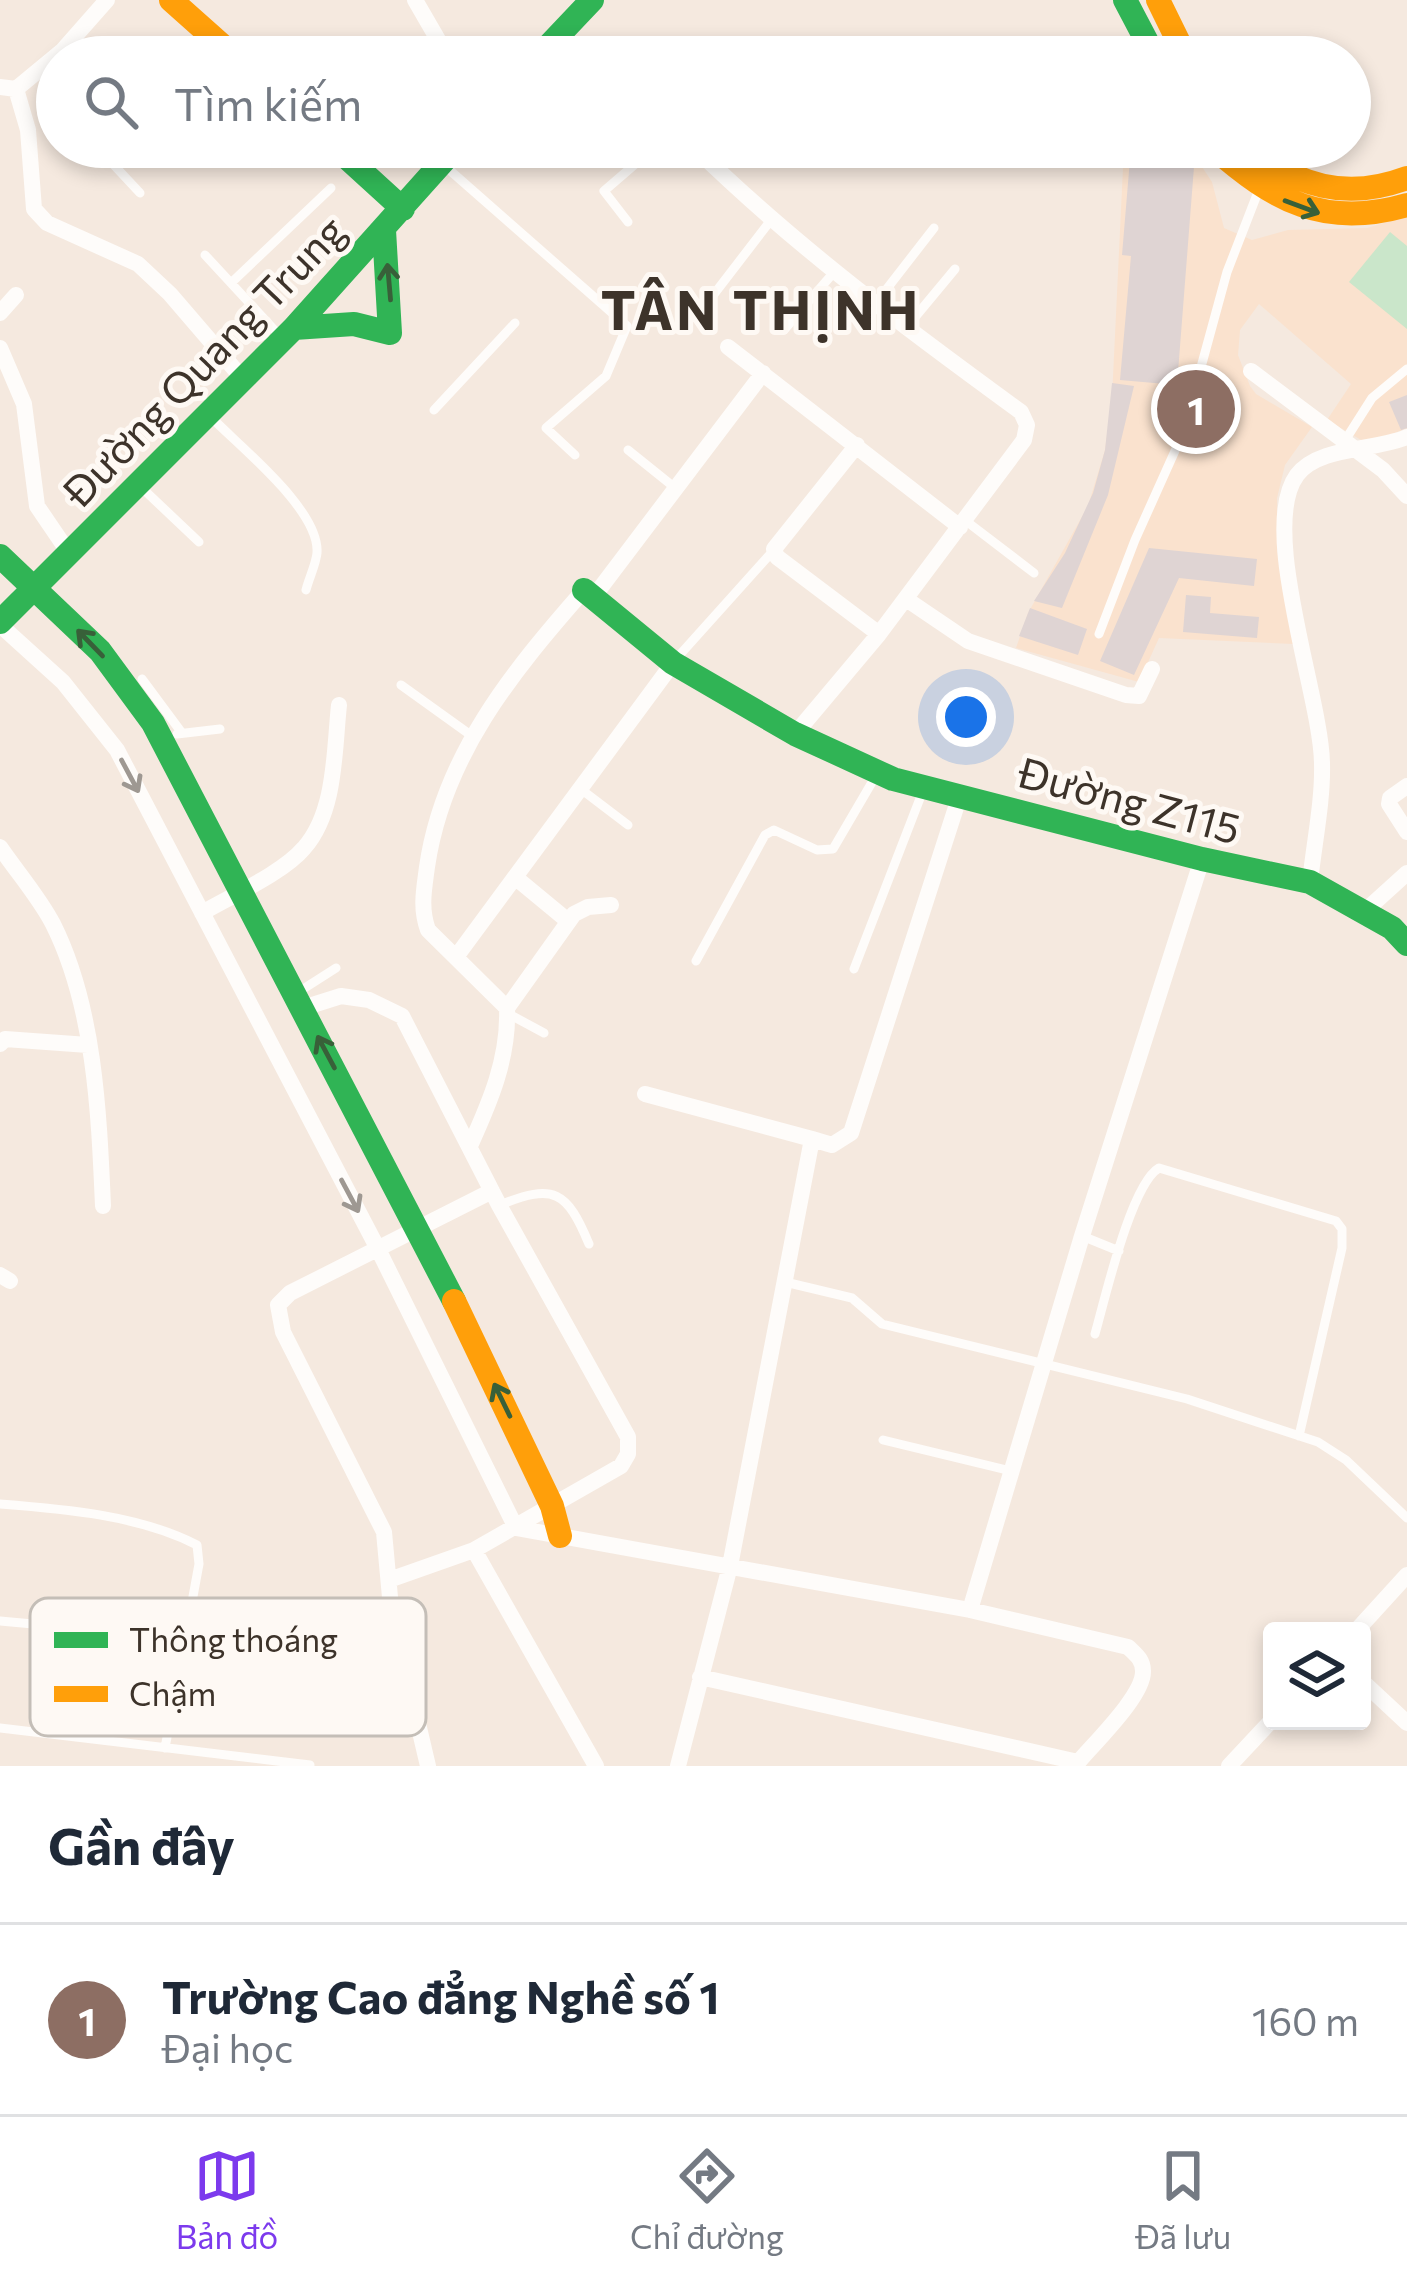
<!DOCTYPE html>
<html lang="vi">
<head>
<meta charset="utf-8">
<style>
	:root { --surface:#fff; --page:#f6f6f7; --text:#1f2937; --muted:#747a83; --line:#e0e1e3; --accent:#7c3aed }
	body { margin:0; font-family:Commissioner,sans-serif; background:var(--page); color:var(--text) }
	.controls { position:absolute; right:36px; bottom:36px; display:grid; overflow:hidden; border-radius:12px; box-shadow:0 6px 18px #0003 }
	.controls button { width:108px; height:108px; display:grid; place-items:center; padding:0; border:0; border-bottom:3px solid var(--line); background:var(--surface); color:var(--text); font:60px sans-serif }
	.you { position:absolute; left:966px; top:717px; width:42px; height:42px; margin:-30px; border:9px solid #fff; border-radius:50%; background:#1a73e8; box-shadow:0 0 0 18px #1a73e833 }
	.badge { display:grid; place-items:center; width:78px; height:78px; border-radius:50%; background:var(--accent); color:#fff; font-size:39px; font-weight:700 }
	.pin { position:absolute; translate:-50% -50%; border:6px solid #fff; box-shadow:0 3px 12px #0006 }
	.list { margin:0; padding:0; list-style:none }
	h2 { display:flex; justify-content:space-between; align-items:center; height:156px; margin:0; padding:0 48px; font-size:51px }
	h2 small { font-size:39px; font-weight:400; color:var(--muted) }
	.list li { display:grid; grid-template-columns:78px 1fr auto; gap:36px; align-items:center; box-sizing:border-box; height:192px; padding:0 48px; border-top:3px solid var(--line) }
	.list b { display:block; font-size:45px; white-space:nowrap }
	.list p { margin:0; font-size:39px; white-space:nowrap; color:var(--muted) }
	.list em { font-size:39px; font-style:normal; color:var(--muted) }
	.icon { flex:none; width:66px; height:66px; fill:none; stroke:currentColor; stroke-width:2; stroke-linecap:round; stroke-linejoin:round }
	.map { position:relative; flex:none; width:1407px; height:1766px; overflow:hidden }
	.search { position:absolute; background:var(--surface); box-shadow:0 6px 18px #0003; left:36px; right:36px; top:36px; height:132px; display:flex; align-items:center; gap:30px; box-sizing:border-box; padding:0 42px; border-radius:66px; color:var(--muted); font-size:45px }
	.sheet { height:348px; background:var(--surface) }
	nav { display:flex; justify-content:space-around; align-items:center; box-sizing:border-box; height:168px; border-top:3px solid var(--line); background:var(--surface); font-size:33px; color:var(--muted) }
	nav a { display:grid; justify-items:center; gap:6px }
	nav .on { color:var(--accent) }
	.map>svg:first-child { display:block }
	.built { fill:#fae2ce }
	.pitch { fill:#cae6ca }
	.building { fill:#dfd4d3 }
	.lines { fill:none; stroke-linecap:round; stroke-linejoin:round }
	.lane { stroke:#fefcfa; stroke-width:9 }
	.street { stroke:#fefcfa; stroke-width:16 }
	.fast { stroke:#30b455; stroke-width:24 }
	.slow { stroke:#ff9f0a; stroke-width:24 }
	.oneway { stroke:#386039 }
	.oneway2 { stroke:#9e9892 }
	.labels { text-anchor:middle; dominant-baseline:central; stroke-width:10; stroke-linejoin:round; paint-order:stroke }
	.street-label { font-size:42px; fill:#3d332a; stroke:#fef9f4 }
	.district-label { font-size:54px; font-weight:bold; letter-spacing:3px; fill:#3d332a; stroke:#fef9f4 }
	.key { fill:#fef9f4; stroke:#c4beb7; stroke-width:3 }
	.key-label { font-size:33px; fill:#3d332a }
</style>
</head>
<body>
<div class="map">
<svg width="1407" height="1766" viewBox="0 0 1407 1766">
	<rect width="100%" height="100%" fill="#f5e9df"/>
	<path class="built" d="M1124 147H1189L1212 182 1224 228 1252 240 1288 230 1367 228 1407 216V428L1368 444 1327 420 1351 384 1259 304 1240 330 1238 355 1250 386 1256 394 1312 427 1285 465 1277 498V550L1294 644 1159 638 1139 682 1016 648 1028 613 1088 506 1105 450 1112 398Z"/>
	<path class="pitch" d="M1390 232 1407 246V329L1349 282Z"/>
	<path class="building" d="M1131 147H1189L1195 154 1177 385 1120 380 1131 256 1122 255Z
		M1112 383 1134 386 1108 495 1062 608 1034 601 1065 553 1093 493 1105 450Z
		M1407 395V428L1401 430 1389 402Z
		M1149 548 1257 559 1254 586 1179 578 1134 675 1100 661Z
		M1186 595 1211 597 1210 613 1259 617 1257 638 1183 632Z
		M1030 608 1087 629 1078 655 1019 636Z"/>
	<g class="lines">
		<path class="lane" d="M97 147 140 193
			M446 167 627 326 606 376 546 428 575 455
			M628 222 604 191 655 147
			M205 255 279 335
			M231 283 331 188
			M708 302 771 220
			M875 304 934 228
			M906 328 955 269
			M784 330 835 271
			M434 410 515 323
			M212 418C240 447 320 510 317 553 316 564 309 578 306 590
			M1344 442 1372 398 1407 369
			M628 450 674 487
			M142 488 199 542
			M966 521 1034 573
			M1099 634 1135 540 1183 433 1227 272 1258 192
			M676 659 773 551
			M142 679 182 733
			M401 685 472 736
			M177 734 220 729
			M582 790 628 825
			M696 961 765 835 774 830 817 850 833 849 878 772
			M854 969 924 788
			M300 991 336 968
			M507 1013 544 1033
			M500 1205C554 1183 567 1191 589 1244
			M1082 1236 1119 1251
			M785 1282 852 1298 882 1324 1187 1399 1318 1442 1346 1460 1407 1518
			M1095 1334C1105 1299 1131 1184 1159 1168L1336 1221 1342 1229V1248L1299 1436
			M883 1440 1011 1471
			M0 1504C64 1509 139 1515 197 1545L199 1564 165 1748
			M0 1621 185 1638
			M0 1728 310 1765"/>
		<path class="street" d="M415 0 448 57
			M0 87 16 89 62 51 107 0
			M16 89 28 130 34 209 47 223 138 264 170 294 243 379
			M694 147C795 246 907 329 1021 412L1027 425 1024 440 879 634 795 734
			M0 313 16 295
			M728 347 960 527
			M0 348 24 404 37 506 69 553
			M1251 371 1383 470 1407 496
			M857 445 774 549 777 557 879 634
			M592 599 763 373
			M906 599 968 641 1126 695 1139 696 1152 669
			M0 625 63 682 117 750 378 1249 516 1528
			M1407 786 1390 798 1389 804 1407 832
			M0 847C17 872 39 897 53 924 95 1008 99 1114 103 1206
			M516 878 568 921
			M1310 882C1314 843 1323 802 1322 763 1321 696 1258 528 1297 475 1319 446 1375 451 1407 437
			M1365 911 1407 873
			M202 913C231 896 283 873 304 848 336 812 334 751 339 705
			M456 957 673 663
			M303 1008 341 996 369 1000 402 1016 499 1205 628 1437V1454L621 1466 474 1550 389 1580
			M507 1008 574 914 588 907 611 905
			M0 1044 5 1039 88 1045
			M645 1094 812 1139
			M470 1146C490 1102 509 1058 507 1008L428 930C420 908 424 890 427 867 443 756 512 672 584 590
			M0 1275 10 1281
			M516 1528 970 1610 1128 1647C1135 1654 1143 1659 1143 1671 1144 1696 1092 1745 1075 1766
			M474 1550 596 1766
			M970 1610 1082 1236 1202 859
			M1356 1631 1407 1575
			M700 1677 1078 1762
			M1362 1681 1407 1723
			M428 1766 391 1608 384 1532 283 1332 278 1305 290 1293 492 1191
			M678 1766 730 1566 812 1139 832 1145 851 1133 960 795
			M1229 1766 1272 1720"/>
		<path class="fast" d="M1125 0 1155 57
			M538 57 592 0
			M335 147 403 209
			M294 328 354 324 390 333 384 230
			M0 556 100 651 153 723 454 1301
			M584 590 673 663 795 734 893 779 1202 859 1310 882 1392 928 1407 944
			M0 622 294 328 456 147"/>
		<path class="slow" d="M171 0 235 57
			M1158 0 1186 57
			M1213 147C1274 201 1325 229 1407 205
			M1247 147C1297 186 1346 201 1407 178
			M454 1301 552 1506 560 1536"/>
	</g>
	<defs><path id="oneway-shaft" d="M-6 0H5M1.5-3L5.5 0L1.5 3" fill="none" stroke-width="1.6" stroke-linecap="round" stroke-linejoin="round" transform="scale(3)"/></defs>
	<g class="oneway">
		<use href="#oneway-shaft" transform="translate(1302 207) rotate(20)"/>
		<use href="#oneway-shaft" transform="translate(389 282) rotate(-95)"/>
		<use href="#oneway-shaft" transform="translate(90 643) rotate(-134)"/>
		<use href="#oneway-shaft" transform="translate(326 1052) rotate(-118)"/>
		<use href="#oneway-shaft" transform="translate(502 1400) rotate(-116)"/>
	</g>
	<g class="oneway2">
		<use href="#oneway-shaft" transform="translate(130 776) rotate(62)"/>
		<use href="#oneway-shaft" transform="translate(350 1196) rotate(62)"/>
	</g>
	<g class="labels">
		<g class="street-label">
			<text transform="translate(203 360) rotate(-46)">Đường Quang Trung</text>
			<text transform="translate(1130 799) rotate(15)">Đường Z115</text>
		</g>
		<g class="district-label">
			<text x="761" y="308">TÂN THỊNH</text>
		</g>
	</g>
	<rect x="30" y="1598" width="396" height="138" rx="18" class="key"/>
	<rect x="54" y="1632" width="54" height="16" fill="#30b455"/>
	<rect x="54" y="1686" width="54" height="16" fill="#ff9f0a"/>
	<g class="key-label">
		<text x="129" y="1652">Thông thoáng</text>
		<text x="129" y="1706">Chậm</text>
	</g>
</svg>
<div class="controls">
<button><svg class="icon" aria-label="layers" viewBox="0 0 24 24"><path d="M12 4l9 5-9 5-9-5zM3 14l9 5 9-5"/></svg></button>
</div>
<div class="you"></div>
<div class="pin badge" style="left:1196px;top:409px;background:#8d6e63">1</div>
<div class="search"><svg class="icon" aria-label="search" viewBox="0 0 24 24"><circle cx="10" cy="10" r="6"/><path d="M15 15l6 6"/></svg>Tìm kiếm</div>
</div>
<section class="sheet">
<h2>Gần đây<small></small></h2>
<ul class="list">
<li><span class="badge" style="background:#8d6e63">1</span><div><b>Trường Cao đẳng Nghề số 1</b><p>Đại học</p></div><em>160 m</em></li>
</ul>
</section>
<nav>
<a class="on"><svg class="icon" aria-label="map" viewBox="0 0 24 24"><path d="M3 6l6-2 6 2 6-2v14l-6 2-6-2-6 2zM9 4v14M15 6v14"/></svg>Bản đồ</a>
<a><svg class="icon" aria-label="directions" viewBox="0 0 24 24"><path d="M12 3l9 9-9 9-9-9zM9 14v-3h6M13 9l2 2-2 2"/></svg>Chỉ đường</a>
<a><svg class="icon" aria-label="saved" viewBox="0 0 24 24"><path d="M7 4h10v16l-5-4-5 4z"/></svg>Đã lưu</a>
</nav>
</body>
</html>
